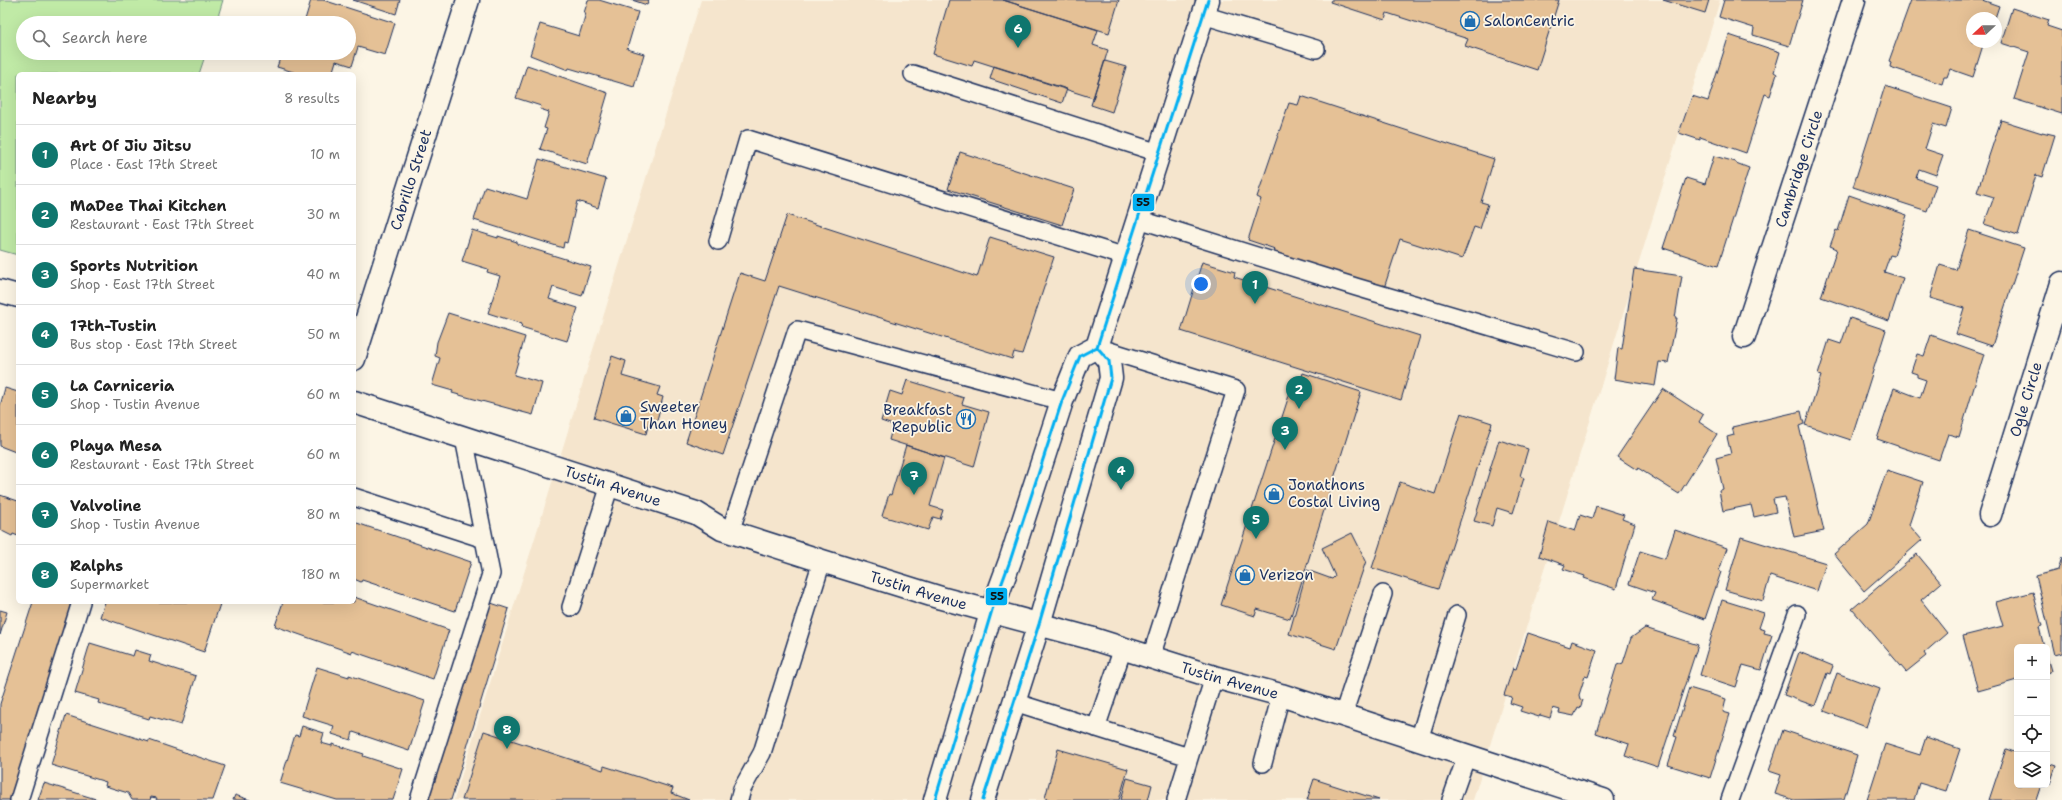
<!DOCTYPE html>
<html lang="en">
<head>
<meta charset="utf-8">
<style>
	:root { --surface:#fff; --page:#f6f6f6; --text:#222; --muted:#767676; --line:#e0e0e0; --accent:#0f766e }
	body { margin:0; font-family:"Shantell Sans",sans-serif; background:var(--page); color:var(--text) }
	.controls { position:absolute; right:12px; bottom:12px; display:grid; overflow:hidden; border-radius:6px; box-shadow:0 4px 16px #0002 }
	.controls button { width:36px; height:36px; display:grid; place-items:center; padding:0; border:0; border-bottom:1px solid var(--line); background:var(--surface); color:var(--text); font:20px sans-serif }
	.compass { position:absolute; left:1966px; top:12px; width:36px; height:36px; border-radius:50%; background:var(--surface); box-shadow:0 4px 16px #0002; rotate:248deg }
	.you { position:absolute; left:1201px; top:284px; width:14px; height:14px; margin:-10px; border:3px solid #fff; border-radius:50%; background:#1a73e8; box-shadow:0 0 0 6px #1a73e833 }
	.badge { display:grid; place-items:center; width:26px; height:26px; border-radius:50%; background:var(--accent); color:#fff; font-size:13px; font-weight:700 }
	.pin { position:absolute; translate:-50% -33px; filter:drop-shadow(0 1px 2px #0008) }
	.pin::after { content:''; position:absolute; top:21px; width:14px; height:12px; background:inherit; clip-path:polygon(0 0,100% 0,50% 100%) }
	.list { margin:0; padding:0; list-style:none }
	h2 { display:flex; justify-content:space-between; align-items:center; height:52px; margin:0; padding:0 16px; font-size:17px }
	h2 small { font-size:13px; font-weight:400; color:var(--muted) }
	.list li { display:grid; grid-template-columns:26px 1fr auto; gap:12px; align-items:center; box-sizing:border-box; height:60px; padding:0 16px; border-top:1px solid var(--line) }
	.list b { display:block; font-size:15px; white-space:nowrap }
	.list p { margin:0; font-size:13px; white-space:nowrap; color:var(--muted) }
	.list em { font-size:13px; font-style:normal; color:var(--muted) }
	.icon { flex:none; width:22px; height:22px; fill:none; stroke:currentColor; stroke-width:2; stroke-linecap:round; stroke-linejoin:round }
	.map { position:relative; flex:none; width:2062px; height:800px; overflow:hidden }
	.search { position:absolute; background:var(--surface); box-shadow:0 4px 16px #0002; left:16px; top:16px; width:340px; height:44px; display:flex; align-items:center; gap:10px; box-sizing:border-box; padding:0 14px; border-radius:22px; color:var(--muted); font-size:15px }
	.panel { position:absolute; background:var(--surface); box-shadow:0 4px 16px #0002; left:16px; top:72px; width:340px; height:532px; border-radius:6px }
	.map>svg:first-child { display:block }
	.built { fill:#f5e5cd }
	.green { fill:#c0eaa6; stroke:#6e8c82 }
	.building { fill:#e5c196; stroke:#1b2f5e }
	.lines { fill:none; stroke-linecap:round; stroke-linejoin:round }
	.lane-casing { stroke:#1b2f5e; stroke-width:20 }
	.street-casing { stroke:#1b2f5e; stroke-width:25 }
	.secondary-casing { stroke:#1b2f5e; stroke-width:25 }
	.lane { stroke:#fcf5e5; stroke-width:17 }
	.street { stroke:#fcf5e5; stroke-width:22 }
	.secondary { stroke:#fcf5e5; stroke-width:22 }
	.bus-1-casing { stroke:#fcf5e5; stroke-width:6 }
	.bus-1 { stroke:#00aff2; stroke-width:3 }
	.labels { text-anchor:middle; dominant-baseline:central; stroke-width:3.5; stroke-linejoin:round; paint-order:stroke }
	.poi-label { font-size:15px; fill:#1b2f5e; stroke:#fcf5e5; text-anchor:start }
	.street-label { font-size:15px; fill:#1b2f5e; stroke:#fcf5e5 }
	.line-badge { stroke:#fcf5e5; stroke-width:1.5 }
	.pale-badge-label { font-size:11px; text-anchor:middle; font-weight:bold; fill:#111 }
</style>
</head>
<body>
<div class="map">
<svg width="2062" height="800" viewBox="0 0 2062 800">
	<rect width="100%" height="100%" fill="#fcf5e5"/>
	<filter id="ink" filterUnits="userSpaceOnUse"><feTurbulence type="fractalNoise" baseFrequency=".025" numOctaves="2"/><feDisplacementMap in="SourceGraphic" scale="8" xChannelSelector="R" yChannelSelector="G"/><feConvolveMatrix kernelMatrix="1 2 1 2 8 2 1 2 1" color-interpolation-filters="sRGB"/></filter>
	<g filter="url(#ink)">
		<path class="built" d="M701 0H1720L1473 800H454Z"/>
		<path class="green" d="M0 0H223L216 23H23V53H206L199 74H18V255L0 250Z"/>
		<path class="building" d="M311 0H323L395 23 385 55 358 47 352 66 336 61 332 74H300L277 67 282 53H349V23H304Z
			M353 0H400L396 14Z
			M588 0H599L638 12 627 49 644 54 634 87 569 68 568 70 530 55 540 24 579 36 586 13H584Z
			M632 0H649L647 5Z
			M949 0H1003L1098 30 1093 45 1108 50 1093 98 974 60 972 66 933 54Z
			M1003 0H1119L1109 33Z
			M1331 0H1559L1537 70 1465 46 1468 39 1387 13 1385 20 1330 2Z
			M1663 0H1709L1705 13Z
			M1724 0H1803L1789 46 1753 35 1754 28 1719 17Z
			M1911 0H1982L1999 6 1995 18H1972V42H1984L1973 77 1950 69 1947 77H1944L1942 84 1890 67 1891 62 1889 61Z
			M2012 8 2049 20 2047 26 2062 31V114L2014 99 2029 52 2001 43Z
			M1729 35 1780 52 1774 72 1777 74 1770 96 1765 94 1746 153 1700 137V140L1679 133 1692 96 1708 101Z
			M1105 61 1126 67 1112 112 1091 105Z
			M527 65 608 93 587 164 540 149 547 129 544 128 549 112 540 109 541 106 516 98Z
			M994 66 1067 89 1062 103 990 79Z
			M1885 86 1952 108 1946 128 1933 124 1925 149 1943 155 1936 175 1919 169 1916 178 1936 185 1927 211 1853 187Z
			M1301 96 1494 159 1481 202 1488 204 1480 229 1474 227 1462 259 1400 239 1384 288 1274 252 1275 249 1248 240 1261 199 1257 197 1289 103 1298 105Z
			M2001 120 2042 133V132L2055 135 2042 177 2036 175 2018 235 1984 224 1994 197 1977 192Z
			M960 152 1074 189 1062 225 948 189Z
			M1714 156 1736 162V163L1749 168 1718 266 1663 248 1686 178 1705 184Z
			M539 159 606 179 598 208 577 201 567 243 564 242 563 248 474 220 485 186 527 199Z
			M1849 195 1907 215 1894 256 1890 255 1884 272 1903 278 1889 321 1821 297 1837 249 1830 246 1836 230 1838 231Z
			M787 215 977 277 990 237 1054 257 1022 354 1014 352 1012 359 779 286 723 455 686 442 740 273 765 281Z
			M472 230 498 238V236L517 242V244L591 267 582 296 553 287 549 299 578 308 567 341 521 327 522 324 488 313 500 276 487 272 488 269 462 261Z
			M1969 230 2024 248 1992 346 1956 334 1964 308 1930 298 1940 265 1956 270Z
			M1202 262 1235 272 1234 277 1420 336 1401 400 1181 331Z
			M1634 269 1682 276 1675 318H1677L1668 363 1659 362 1655 386 1614 379 1618 348 1622 349Z
			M448 313 525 337 514 375 542 383 533 415 452 393 453 391 432 385 440 358 435 356 437 342Z
			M1850 318 1886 330 1851 440 1805 425 1821 376 1818 375 1829 340 1841 344Z
			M1931 335 1984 354 1959 437 1948 434 1939 460 1877 439 1894 388 1920 398 1926 380 1917 377V374L1911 372 1917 354 1924 356Z
			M612 356 626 361 622 376 660 387 657 395 663 397 657 420 650 418 646 434 594 418Z
			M1303 373 1361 392 1290 619 1257 609 1255 616 1221 605 1295 377 1301 379Z
			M907 380 964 398 962 404 989 412 974 467 889 440 893 425 881 421 890 391 902 395Z
			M5 388 18 392V453L0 446V406Z
			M1663 389 1703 415 1699 422 1717 434 1679 494 1638 468 1637 470 1617 457Z
			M1801 411 1804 424 1799 426 1824 531 1794 537 1785 497 1773 499 1776 512 1754 517 1751 505 1723 511 1719 491 1723 489 1716 458 1731 454 1727 437 1734 435 1732 427Z
			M1461 413 1492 423 1438 589 1372 568 1400 482 1435 494Z
			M1499 440 1528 449 1520 476 1524 478 1513 513 1497 508 1492 526 1474 521Z
			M906 445 944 458 930 506 943 510 940 519 933 517 928 530 882 516 889 494 891 495Z
			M1887 470 1923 482 1909 525 1922 540 1864 591 1834 554 1868 524Z
			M0 495 18 501V536L13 534 12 536 0 530Z
			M1596 506 1624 515 1622 519 1635 524 1616 589 1584 578 1585 576 1563 569 1565 565 1539 556 1549 522 1575 531 1580 515 1592 519Z
			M354 522 471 562 455 611 362 580 361 582 354 579Z
			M1675 530 1727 548 1719 571 1721 572 1705 619 1652 600 1655 593 1629 584 1640 551 1665 559Z
			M1352 533 1366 561 1336 649 1289 634 1307 570 1332 579 1335 576 1322 548Z
			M1741 537 1826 563 1817 591 1770 576 1763 601 1725 590Z
			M1917 554 1941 583 1921 600 1947 633 1924 653 1926 656 1906 672 1852 609Z
			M2062 557V653L2055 655 2036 576 2058 570Z
			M2033 592 2042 626 2039 627 2044 647H2017V680L1978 691 1963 636 2003 626 1996 602Z
			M354 597 449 630 433 679 352 651V653L275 626 283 602H354Z
			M1722 600 1764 613 1759 628 1765 630 1764 633 1772 635 1761 670 1743 665 1736 687 1700 675Z
			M485 601 509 609 451 800H424Z
			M33 602H78L15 800H0V704Z
			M105 602H215L220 604 204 652 100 617Z
			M0 610 7 612 0 635Z
			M1645 628 1698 645 1658 767 1625 756 1629 744 1596 733 1617 665 1623 663 1631 638Z
			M1528 633 1570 647 1572 641 1597 650 1588 677 1585 676 1579 695 1580 699 1583 700 1580 708 1578 707 1574 716 1559 713 1560 710 1553 708 1550 718 1540 715 1539 717 1520 711 1522 707 1510 703 1512 697 1504 695 1513 668 1516 669Z
			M90 643 133 656 135 650 151 655 149 661 196 676 181 725 150 716 149 719 98 703 99 700 75 693Z
			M1799 652 1833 666 1830 674 1827 673 1815 706 1784 695Z
			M2047 657 2051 671 2047 673Z
			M317 667 349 677V675L425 701 409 751 353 732 351 740 332 734 334 726 302 716Z
			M1837 673 1880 689 1866 727 1824 711Z
			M1689 688 1726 699 1723 712 1730 714 1710 778 1668 765 1677 737 1674 736Z
			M66 715 149 742V740L225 766 213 800H156L157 798 151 797 150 800H132L128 793 105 786 106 782 51 765Z
			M302 726 324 733 321 743 332 746V744L364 754 363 756 403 769 393 800H337L280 783 295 735 299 736Z
			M1783 730 1857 755 1844 799 1794 800 1775 794 1781 775 1769 771Z
			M484 731 603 770 604 766 673 788 671 793 689 800H462Z
			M1926 737 1960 749 1946 791 1919 783 1914 800H1867L1885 744 1920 755Z
			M1058 749 1128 769 1119 800H1051L1045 798Z
			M2006 749 2017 753V785H2041L2036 800H1989Z
			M2047 763 2056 766 2050 784 2047 783Z
			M1127 778 1152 785 1148 800H1121Z
			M1314 779 1379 800H1307Z
			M44 783 99 800H38Z
			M235 795 250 800H233Z"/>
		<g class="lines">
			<defs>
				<path id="lane" d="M1203 15 1316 49
					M913 74 1159 153
					M1138 219 1356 287 1576 352
					M718 241 748 139 1126 257
					M1097 347 1236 390 1151 657
					M354 497 484 539
					M730 532 797 330 1062 401
					M571 607 610 485
					M1014 702 1189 757
					M1343 715 1383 594
					M1096 728 1123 648
					M1419 740 1457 615
					M1263 763 1281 695
					M19 800 81 602
					M419 800 491 574 464 438
					M739 800 742 789 762 753 822 561
					M1176 800 1214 677
					M1451 800 1467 755
					M1730 800 1797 614"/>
				<g id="street">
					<path id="s1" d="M1744 337 1854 0"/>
					<path id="s2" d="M354 359 468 0"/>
					<path id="s3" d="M1990 515 2062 283"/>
				</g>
				<g id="secondary">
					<path d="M0 291 18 296"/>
					<path id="s4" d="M354 402 696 513 722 529 822 561 941 598 1090 638 1214 677 1281 695 1603 800"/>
					<path d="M935 800 992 610 1010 561 1062 401 1080 356 1097 347 1208 0"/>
					<path d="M983 800 1039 624 1111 378 1109 361 1097 347"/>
				</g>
			</defs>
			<use href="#lane" class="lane-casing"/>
			<use href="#street" class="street-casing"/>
			<use href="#secondary" class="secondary-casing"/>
			<use href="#lane" class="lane"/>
			<use href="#street" class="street"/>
			<use href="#secondary" class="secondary"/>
			<defs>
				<path id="bus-1" d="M935 800 992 610 1010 561 1062 401 1080 356 1097 347 1208 0
					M983 800 1039 624 1111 378 1109 361 1097 347"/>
			</defs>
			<use href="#bus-1" class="bus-1-casing"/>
			<use href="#bus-1" class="bus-1"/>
		</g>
	</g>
	<defs>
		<symbol id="shop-ring" viewBox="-11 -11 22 22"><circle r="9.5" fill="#fcf5e5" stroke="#1f6fb2" stroke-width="1.5"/><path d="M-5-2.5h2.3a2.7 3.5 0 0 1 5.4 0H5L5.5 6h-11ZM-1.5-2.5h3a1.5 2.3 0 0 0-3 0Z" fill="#1f6fb2"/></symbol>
		<symbol id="restaurant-ring" viewBox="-11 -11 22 22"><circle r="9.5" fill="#fcf5e5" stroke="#1f6fb2" stroke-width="1.5"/><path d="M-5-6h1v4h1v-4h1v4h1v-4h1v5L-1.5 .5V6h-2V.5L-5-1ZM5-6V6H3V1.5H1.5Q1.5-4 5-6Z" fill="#1f6fb2"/></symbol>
	</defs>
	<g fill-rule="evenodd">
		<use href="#shop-ring" x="1459" y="10" width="22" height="22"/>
		<use href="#shop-ring" x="615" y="405" width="22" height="22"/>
		<use href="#restaurant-ring" x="955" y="408" width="22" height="22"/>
		<use href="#shop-ring" x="1263" y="483" width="22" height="22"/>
		<use href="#shop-ring" x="1234" y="564" width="22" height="22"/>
	</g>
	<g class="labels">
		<g class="poi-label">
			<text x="1484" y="21">SalonCentric</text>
			<text x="640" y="407">Sweeter<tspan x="640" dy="17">Than Honey</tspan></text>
			<text x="952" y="410" text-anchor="end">Breakfast<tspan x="952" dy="17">Republic</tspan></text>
			<text x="1288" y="485">Jonathons<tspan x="1288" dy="17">Costal Living</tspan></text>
			<text x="1259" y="575">Verizon</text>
		</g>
		<g class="street-label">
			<text stroke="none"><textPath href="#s1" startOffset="177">Cambridge Circle</textPath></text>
			<text stroke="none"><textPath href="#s2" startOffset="188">Cabrillo Street</textPath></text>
			<text stroke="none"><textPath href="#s3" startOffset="121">Ogle Circle</textPath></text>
			<text stroke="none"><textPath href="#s4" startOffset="272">Tustin Avenue</textPath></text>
			<text stroke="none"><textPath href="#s4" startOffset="596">Tustin Avenue</textPath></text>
			<text stroke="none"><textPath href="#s4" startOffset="920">Tustin Avenue</textPath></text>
		</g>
	</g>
	<g class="line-badge">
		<rect x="1132" y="193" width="23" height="19" rx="4" fill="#00aff2"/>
		<rect x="985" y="587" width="23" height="19" rx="4" fill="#00aff2"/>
	</g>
	<g class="pale-badge-label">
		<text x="1143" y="206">55</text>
		<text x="997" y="600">55</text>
	</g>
</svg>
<div class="controls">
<button>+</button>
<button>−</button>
<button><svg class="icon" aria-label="locate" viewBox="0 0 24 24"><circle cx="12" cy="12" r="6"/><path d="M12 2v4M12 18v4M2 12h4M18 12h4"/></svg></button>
<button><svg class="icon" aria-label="layers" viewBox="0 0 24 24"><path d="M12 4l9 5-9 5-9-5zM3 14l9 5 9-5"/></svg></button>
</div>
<svg class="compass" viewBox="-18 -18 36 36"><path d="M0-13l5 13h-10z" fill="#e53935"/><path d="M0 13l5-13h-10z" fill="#767676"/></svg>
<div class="you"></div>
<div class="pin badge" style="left:1255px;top:304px">1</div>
<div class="pin badge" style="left:1299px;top:409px">2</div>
<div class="pin badge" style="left:1285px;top:450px">3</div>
<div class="pin badge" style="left:1121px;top:490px">4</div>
<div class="pin badge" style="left:1256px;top:539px">5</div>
<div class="pin badge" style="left:1018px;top:48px">6</div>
<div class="pin badge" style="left:914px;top:495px">7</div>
<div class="pin badge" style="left:507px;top:749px">8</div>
<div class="search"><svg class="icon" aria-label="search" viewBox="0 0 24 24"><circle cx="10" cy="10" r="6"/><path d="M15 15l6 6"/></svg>Search here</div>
<section class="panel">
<h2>Nearby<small>8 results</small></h2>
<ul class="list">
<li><span class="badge">1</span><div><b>Art Of Jiu Jitsu</b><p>Place · East 17th Street</p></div><em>10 m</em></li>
<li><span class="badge">2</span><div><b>MaDee Thai Kitchen</b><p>Restaurant · East 17th Street</p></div><em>30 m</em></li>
<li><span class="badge">3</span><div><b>Sports Nutrition</b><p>Shop · East 17th Street</p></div><em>40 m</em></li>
<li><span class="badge">4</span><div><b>17th-Tustin</b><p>Bus stop · East 17th Street</p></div><em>50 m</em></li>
<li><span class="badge">5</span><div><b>La Carniceria</b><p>Shop · Tustin Avenue</p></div><em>60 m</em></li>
<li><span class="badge">6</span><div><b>Playa Mesa</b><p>Restaurant · East 17th Street</p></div><em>60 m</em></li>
<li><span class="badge">7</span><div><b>Valvoline</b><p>Shop · Tustin Avenue</p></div><em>80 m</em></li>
<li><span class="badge">8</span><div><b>Ralphs</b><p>Supermarket</p></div><em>180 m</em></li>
</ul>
</section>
</div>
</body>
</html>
